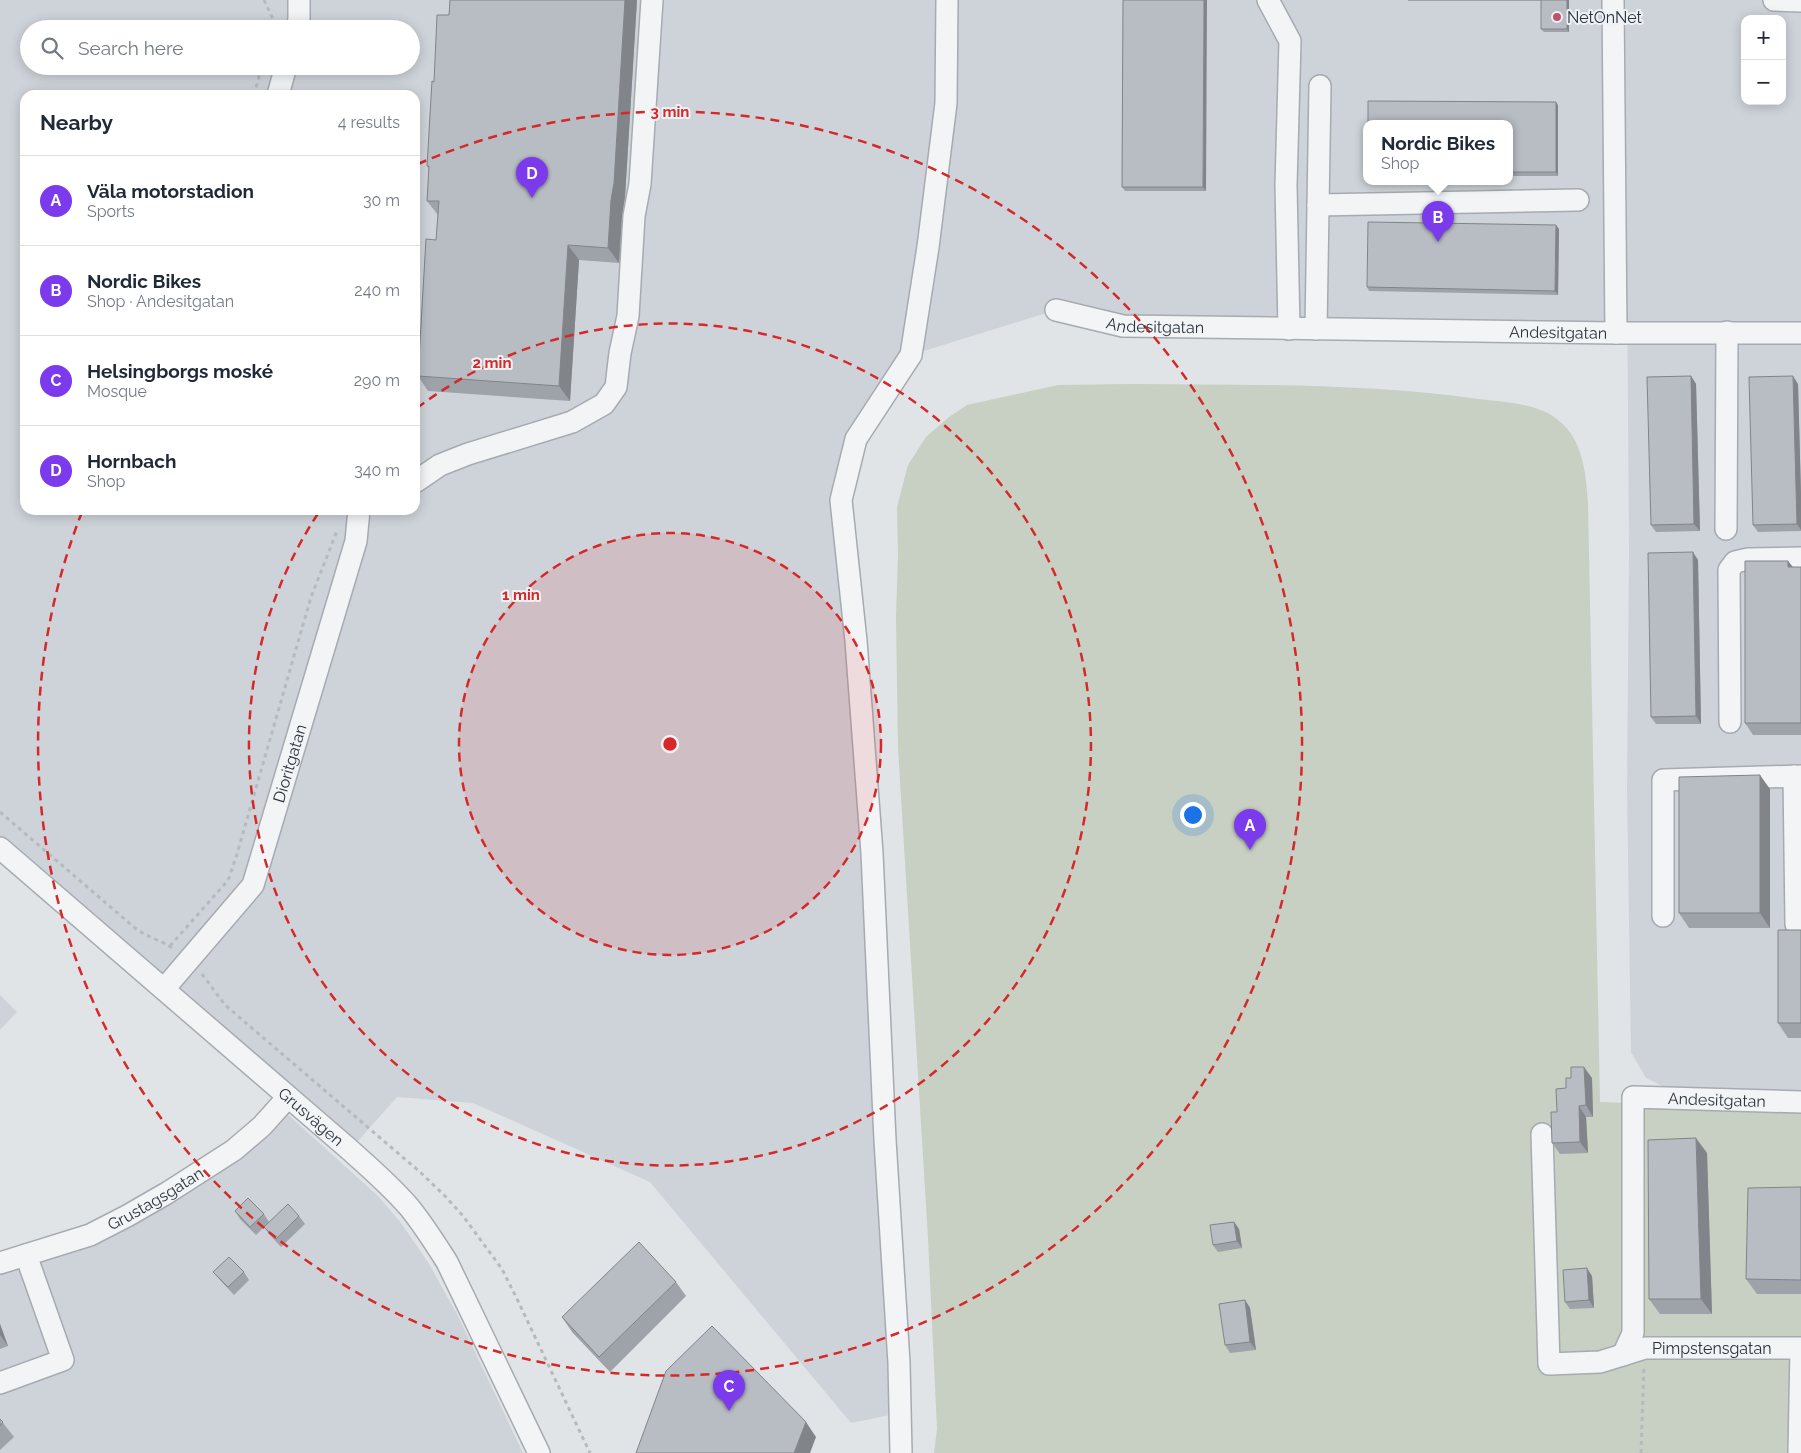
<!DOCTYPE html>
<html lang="en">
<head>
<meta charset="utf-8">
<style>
	:root { --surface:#fff; --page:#f6f6f7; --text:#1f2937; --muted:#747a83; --line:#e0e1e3; --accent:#7c3aed }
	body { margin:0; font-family:Raleway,sans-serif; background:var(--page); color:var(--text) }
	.controls { position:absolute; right:15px; top:15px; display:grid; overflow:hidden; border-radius:10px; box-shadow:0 2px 12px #0003 }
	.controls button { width:45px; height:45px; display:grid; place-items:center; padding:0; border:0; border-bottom:1px solid var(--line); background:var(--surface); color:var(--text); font:25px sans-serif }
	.you { position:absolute; left:1192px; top:814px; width:18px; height:18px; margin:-12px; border:4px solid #fff; border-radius:50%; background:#1a73e8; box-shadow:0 0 0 8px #1a73e833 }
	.badge { display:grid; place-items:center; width:32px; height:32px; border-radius:50%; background:var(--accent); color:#fff; font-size:16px; font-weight:700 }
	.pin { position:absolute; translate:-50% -41px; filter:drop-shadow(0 1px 2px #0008) }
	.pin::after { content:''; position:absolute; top:26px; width:18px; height:15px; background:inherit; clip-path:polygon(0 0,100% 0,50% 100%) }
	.popup { position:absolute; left:1363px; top:120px; width:150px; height:65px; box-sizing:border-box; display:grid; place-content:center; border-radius:10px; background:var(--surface); filter:drop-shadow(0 1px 4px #0005); font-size:16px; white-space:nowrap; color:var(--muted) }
	.popup b { font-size:19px; color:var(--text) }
	.popup::after { content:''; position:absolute; left:50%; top:100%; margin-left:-10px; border:10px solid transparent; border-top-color:var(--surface) }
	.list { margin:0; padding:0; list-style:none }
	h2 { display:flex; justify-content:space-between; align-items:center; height:65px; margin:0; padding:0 20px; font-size:21px }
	h2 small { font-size:16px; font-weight:400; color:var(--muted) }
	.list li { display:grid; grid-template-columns:32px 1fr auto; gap:15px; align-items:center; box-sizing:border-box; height:90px; padding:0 20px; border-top:1px solid var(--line) }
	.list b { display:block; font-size:19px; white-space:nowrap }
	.list p { margin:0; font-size:16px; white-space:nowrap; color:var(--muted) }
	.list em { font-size:16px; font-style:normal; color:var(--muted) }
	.icon { flex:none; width:28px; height:28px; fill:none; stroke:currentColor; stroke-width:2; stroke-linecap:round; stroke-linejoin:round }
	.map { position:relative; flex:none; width:1801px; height:1453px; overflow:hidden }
	.search { position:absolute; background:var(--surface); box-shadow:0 2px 12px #0003; left:20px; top:20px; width:400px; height:55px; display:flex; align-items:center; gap:12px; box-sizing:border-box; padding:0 18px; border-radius:28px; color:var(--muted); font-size:19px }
	.panel { position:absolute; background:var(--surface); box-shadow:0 2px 12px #0003; left:20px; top:90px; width:400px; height:425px; border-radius:15px }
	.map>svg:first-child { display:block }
	.built { fill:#ced3d9; fill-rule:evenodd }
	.green { fill:#c7d0c2 }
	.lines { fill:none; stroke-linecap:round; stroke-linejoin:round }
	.minor-casing { stroke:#a6abb1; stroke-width:24 }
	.path { stroke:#b6babe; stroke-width:3; stroke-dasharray:4 4; stroke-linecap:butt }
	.minor { stroke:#f2f4f6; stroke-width:21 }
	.wall { fill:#9ea3a9 }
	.shaded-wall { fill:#818489 }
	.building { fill:#b8bdc4; stroke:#818489 }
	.ring { fill:none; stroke:#d62828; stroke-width:2.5; stroke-dasharray:9 6 }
	.poi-dot { fill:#c0526c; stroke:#eff2f5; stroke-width:2 }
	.labels { text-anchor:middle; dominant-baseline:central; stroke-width:4; stroke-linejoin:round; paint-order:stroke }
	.poi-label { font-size:16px; fill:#2a333d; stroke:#eff2f5; text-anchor:start }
	.street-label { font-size:16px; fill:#2a333d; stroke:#eff2f5 }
	.centre { fill:#d62828; stroke:#eff2f5; stroke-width:2.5 }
	.ring-label { font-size:15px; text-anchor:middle; font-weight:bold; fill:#d62828; stroke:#eff2f5; stroke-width:4; stroke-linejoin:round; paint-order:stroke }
</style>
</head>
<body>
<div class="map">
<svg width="1801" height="1453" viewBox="0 0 1801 1453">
	<rect width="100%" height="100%" fill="#e0e4e7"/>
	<path class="built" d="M0 0H1613L1616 333 1289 329 1056 310 911 355 856 439 841 500 900 1413 851 1423 650 1182 473 1103 397 1097 350 1150 0 848ZM29 29H411V66H29ZM25 95H415V510H25ZM1367 123H1509V181H1367Z
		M1625 0H1801V1091L1667 1088 1646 1078 1631 1052 1627 791 1629 551ZM1745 19H1782V101H1745Z
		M0 995 17 1012 0 1030Z
		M284 1111 378 1196 401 1223 428 1262 457 1314 523 1453H0V1271L94 1241Z"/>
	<path class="green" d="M1130 384C1246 385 1363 383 1478 399 1504 402 1538 403 1558 420 1583 439 1586 474 1588 503L1600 1102 1801 1109V1453H934L937 1429 928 1238 898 748 896 616 898 555 897 507 908 465 926 437 949 417 967 405 1058 385Z"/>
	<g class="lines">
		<defs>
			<g id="minor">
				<path d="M1268 0 1290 41 1286 185 1289 329"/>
				<path d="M1613 0 1616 333"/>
				<path d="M1774 0 1801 1"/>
				<path d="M297 29 299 19V0"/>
				<path d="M278 95 286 66"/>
				<path d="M1318 205 1578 200"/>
				<path id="s1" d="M1056 310 1123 326 1616 333H1801"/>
				<path d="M1316 329 1320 86"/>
				<path d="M415 482 440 465 468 454 572 422 604 404 616 387 620 353 628 316 634 216 640 184 652 0"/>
				<path d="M1726 529 1727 332"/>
				<path d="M1730 722 1729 570 1735 562 1748 559 1801 558"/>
				<path d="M1794 776 1796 924"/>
				<path id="s2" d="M0 848 350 1150C370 1168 391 1186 409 1207 423 1224 435 1243 447 1262L539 1453"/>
				<path d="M1663 916V780L1801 776"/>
				<path id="s3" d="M164 989 253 885 356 541 359 510"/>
				<path id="s4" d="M1542 1134 1549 1364 1600 1362 1645 1348H1801L1799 1453"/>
				<path id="s5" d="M0 1263 90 1235 127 1216 167 1193 234 1150 262 1126 288 1097"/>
				<path id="s6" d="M1623 1355 1633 1333V1097L1801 1102"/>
				<path d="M0 1383 63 1360 26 1255"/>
				<path d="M901 1453 899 1363 885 1140 872 853 856 641 841 500 856 439 911 355 928 247 946 103 947 0"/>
			</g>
		</defs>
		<use href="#minor" class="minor-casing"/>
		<path class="path" d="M264 0 273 19 272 29
			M254 95 262 66
			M335 510 338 517
			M0 812 135 928C148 938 162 940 175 950
			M170 946 224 885 229 878 237 854 311 597 337 531
			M202 974 225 1005 420 1172 446 1197 463 1216 502 1269 518 1301 590 1453
			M1641 1453 1644 1366"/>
		<use href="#minor" class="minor"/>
	</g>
	<path class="wall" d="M450 0H637L625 197 622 215 619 263 579 260 570 401 428 391 418 376 436 240 438 215 427 201 429 169 427 166 449 15Z
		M1123 0 1206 191H1125L1122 187Z
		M1408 0H1569V32H1544L1541 29V1H1408Z
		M1558 105V176H1509V123Z
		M1559 229 1558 295 1369 291 1367 287Z
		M1691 376 1696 384 1700 531 1656 532 1651 525Z
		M1798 384 1801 495V531L1758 532 1753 525Z
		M1698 560 1701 724H1656L1651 717Z
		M1788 561 1793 567H1801V735H1753L1745 723Z
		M1770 789V928H1689L1679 913Z
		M1801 930V1038H1788L1778 1023Z
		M1592 1078 1593 1117H1586L1588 1153 1560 1154 1552 1143 1566 1088Z
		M1707 1153 1712 1314H1660L1649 1299Z
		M1801 1187V1294H1757L1746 1279Z
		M235 1211 264 1214 269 1222 256 1235 240 1219Z
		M299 1216 305 1224 281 1247 269 1234 264 1227Z
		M1234 1222 1239 1229 1242 1248 1218 1252 1213 1245Z
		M213 1272H244L249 1280 234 1295 219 1279Z
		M1592 1276 1594 1308 1570 1309 1565 1302Z
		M676 1282 686 1296 610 1372 572 1332 562 1317Z
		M1245 1300 1250 1308 1256 1350 1230 1353 1225 1345Z
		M0 1324 8 1346 0 1349Z
		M0 1419 14 1437 0 1450Z"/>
	<path class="shaded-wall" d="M625 0H637L625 197 622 215 619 263 608 248Z
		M1204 0H1207L1206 191 1203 187Z
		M1567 0H1569V32L1567 29Z
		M1556 102 1558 105V176L1556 172Z
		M1556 225 1559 229 1558 295 1555 291Z
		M568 245 579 260 570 401 559 386Z
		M1691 376 1696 384 1700 531 1694 524Z
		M1793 376 1798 384 1801 495V530L1797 524Z
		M1693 552 1698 560 1701 724 1696 716Z
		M1788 561 1796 572 1788 567Z
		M1760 775 1770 789V928L1760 913Z
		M1584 1067 1592 1078 1593 1117 1586 1105Z
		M1579 1106 1586 1117 1588 1153 1580 1142Z
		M1696 1138 1707 1153 1712 1314 1701 1299Z
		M1234 1222 1239 1229 1242 1248 1237 1241Z
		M1587 1268 1592 1276 1594 1308 1589 1300Z
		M1245 1300 1250 1308 1256 1350 1250 1342Z
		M0 1324 8 1346 0 1335Z
		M806 1422 816 1437 810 1453H794Z"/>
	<path class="building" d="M450 0H625L614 183 611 200 608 248 568 245 559 386 418 376 426 239 436 240 439 201H427L429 166H427L432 81 434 82 437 15H449Z
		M1123 0H1204L1203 187H1122Z
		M1541 0H1567V29H1541Z
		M1368 101 1556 102V172H1509V123H1368Z
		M1368 222 1556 225 1555 291 1367 287Z
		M1691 376 1694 524 1651 525 1647 377Z
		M1793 376 1797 524 1753 525 1749 377Z
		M1693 552 1696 716 1651 717 1648 553Z
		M1745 561H1788V567H1801V723H1745Z
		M1760 775V913H1679V777Z
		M1778 930H1801V1023H1778Z
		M1571 1067H1584L1586 1105 1579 1106 1580 1142 1552 1143 1551 1112H1557L1556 1089 1566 1088V1078H1571Z
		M1696 1138 1701 1299H1649L1648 1140Z
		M1801 1187V1280L1746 1279 1748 1188Z
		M248 1198 264 1214 250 1227 235 1211Z
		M288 1204 299 1216 276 1239 264 1227Z
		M1234 1222 1237 1241 1213 1245 1210 1225Z
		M639 1242 676 1282 599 1357 562 1317Z
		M229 1257 244 1272 228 1287 213 1272Z
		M1587 1268 1589 1300 1565 1302 1563 1270Z
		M1245 1300 1250 1342 1225 1345 1219 1304Z
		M712 1326 806 1422 794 1453H636L666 1371Z
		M0 1419 3 1422 0 1426Z"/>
	<circle cx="670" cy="744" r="211" fill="#d62828" fill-opacity=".12"/>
	<g class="ring">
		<circle cx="670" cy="744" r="211"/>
		<path d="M417 408A421 421 0 1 1 319 512"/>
		<path d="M418 164A632 632 0 1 1 82 512"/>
	</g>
	<circle class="poi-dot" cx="1557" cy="17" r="5"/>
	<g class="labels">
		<g class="poi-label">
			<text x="1567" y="17">NetOnNet</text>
		</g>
		<g class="street-label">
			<text stroke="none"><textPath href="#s1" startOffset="101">Andesitgatan</textPath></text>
			<text stroke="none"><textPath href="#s1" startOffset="504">Andesitgatan</textPath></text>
			<text stroke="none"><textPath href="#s3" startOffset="264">Dioritgatan</textPath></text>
			<text stroke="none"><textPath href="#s6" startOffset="344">Andesitgatan</textPath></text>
			<text stroke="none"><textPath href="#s2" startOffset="411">Grusvägen</textPath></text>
			<text stroke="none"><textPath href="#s5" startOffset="169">Grustagsgatan</textPath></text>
			<text stroke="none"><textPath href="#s4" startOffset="395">Pimpstensgatan</textPath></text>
		</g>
	</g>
	<circle cx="670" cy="744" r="8" class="centre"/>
	<g class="ring-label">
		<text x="670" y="117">3 min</text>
		<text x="492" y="368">2 min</text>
		<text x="521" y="600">1 min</text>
	</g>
</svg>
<div class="controls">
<button>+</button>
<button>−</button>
</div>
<div class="you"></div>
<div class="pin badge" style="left:1250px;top:850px">A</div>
<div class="pin badge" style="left:1438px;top:242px">B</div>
<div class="popup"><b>Nordic Bikes</b>Shop</div>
<div class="pin badge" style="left:729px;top:1411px">C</div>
<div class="pin badge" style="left:532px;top:198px">D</div>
<div class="search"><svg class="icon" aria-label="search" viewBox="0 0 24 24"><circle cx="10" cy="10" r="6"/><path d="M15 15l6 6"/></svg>Search here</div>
<section class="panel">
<h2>Nearby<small>4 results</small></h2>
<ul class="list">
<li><span class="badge">A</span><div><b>Väla motorstadion</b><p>Sports</p></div><em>30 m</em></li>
<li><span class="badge">B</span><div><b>Nordic Bikes</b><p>Shop · Andesitgatan</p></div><em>240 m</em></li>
<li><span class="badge">C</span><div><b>Helsingborgs moské</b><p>Mosque</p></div><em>290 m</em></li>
<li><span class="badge">D</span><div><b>Hornbach</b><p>Shop</p></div><em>340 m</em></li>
</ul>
</section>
</div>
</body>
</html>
